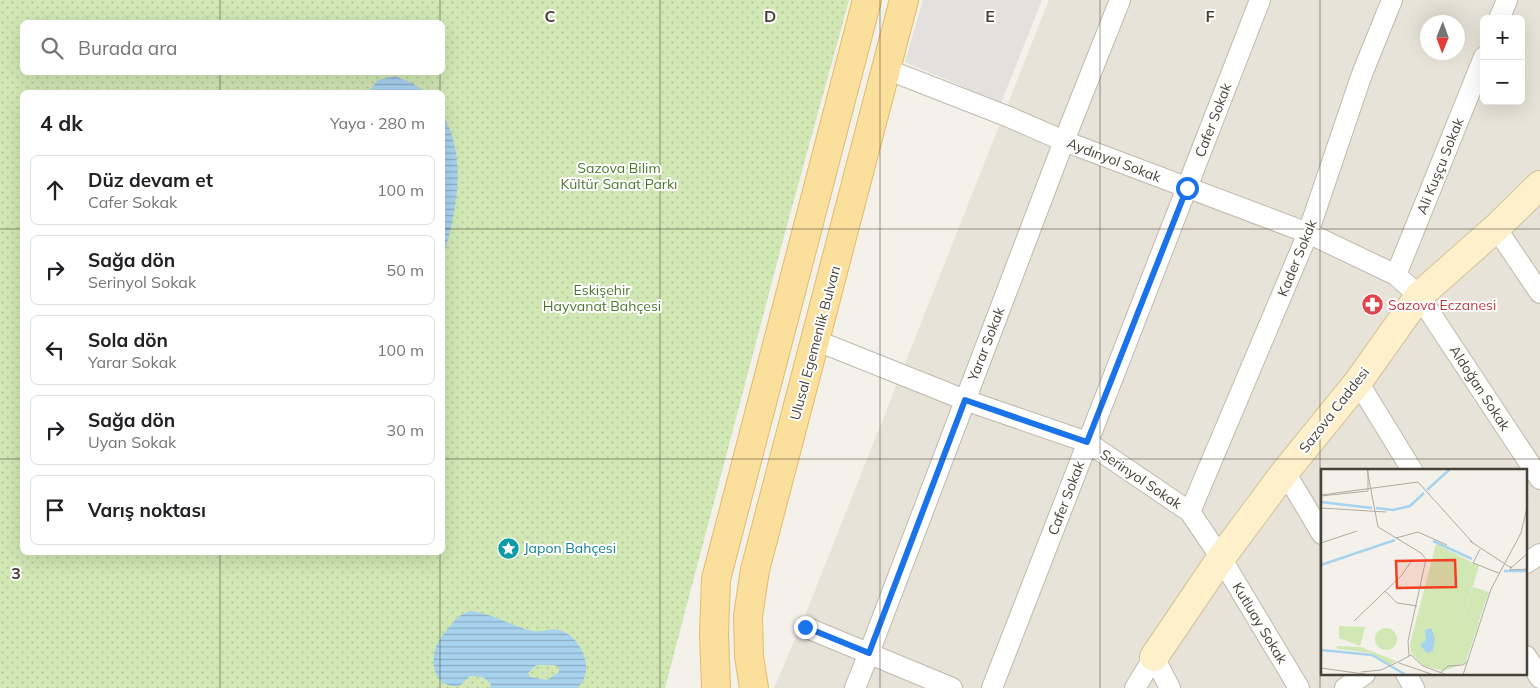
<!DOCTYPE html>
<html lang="tr">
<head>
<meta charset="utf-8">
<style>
	:root { --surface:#fff; --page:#f2f2f2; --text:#202124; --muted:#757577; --line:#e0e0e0 }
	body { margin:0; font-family:Mulish,sans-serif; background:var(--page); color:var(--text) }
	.controls { position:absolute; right:15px; top:15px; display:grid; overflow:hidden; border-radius:8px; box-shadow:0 5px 20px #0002 }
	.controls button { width:45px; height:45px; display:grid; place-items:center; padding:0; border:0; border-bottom:1px solid var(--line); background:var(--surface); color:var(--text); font:25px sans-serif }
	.compass { position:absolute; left:1420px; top:15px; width:45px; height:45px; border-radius:50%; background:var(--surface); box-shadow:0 5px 20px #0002; rotate:181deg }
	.stop { position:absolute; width:15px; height:15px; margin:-11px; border:4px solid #1a73e8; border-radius:50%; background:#fff }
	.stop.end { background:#1a73e8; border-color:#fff; box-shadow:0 1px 5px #0008 }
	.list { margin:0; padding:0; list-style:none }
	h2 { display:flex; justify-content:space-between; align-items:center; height:65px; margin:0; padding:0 20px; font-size:21px }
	h2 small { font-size:16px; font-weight:400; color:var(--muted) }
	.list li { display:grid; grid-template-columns:32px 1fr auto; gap:15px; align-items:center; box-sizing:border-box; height:70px; margin:0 10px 10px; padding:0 10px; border:1px solid var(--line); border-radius:8px }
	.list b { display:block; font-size:19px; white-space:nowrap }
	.list p { margin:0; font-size:16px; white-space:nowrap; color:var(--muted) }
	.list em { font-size:16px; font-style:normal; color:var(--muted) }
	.icon { flex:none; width:28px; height:28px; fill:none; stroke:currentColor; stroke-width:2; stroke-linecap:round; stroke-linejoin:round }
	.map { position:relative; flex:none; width:1540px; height:688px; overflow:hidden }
	.search { position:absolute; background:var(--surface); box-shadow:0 5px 20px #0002; left:20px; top:20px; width:425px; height:55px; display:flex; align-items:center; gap:12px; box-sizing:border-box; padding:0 18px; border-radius:8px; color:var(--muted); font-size:19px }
	.panel { position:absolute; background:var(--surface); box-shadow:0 5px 20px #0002; left:20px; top:90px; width:425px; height:465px; border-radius:8px }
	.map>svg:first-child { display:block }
	.residential { fill:#e8e3d8; fill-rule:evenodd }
	.grass { fill:url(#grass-dots); fill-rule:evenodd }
	.parking { fill:#e3e1de }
	.water { fill:url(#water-rules); fill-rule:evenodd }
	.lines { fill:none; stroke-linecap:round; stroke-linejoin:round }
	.street-casing { stroke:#c0b8ac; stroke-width:22 }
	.secondary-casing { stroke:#d3c39a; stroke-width:30 }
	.primary-casing { stroke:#e1bc6b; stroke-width:30 }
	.street { stroke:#fff; stroke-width:20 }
	.secondary { stroke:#fdf0cb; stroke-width:28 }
	.primary { stroke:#fbdf9c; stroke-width:28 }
	.route { stroke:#1a73e8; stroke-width:6 }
	.grid { fill:none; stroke:#484138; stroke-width:1; stroke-opacity:0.55 }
	.labels { text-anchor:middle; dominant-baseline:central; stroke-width:4; stroke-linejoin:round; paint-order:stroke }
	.street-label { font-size:14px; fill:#484138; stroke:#fff }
	.park-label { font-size:14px; fill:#4a792c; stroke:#fff }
	.health-label { font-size:14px; fill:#be3a42; stroke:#fff; text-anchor:start }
	.culture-label { font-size:14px; fill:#0d838f; stroke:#fff; text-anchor:start }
	.inset-river { fill:none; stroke:#a8d3ef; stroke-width:2.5 }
	.inset-road { fill:none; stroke:#afaba3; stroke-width:1 }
	.view { fill:#f43e21; fill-opacity:0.15; stroke:#f43e21; stroke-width:2.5 }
	.inset-edge { fill:none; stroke:#484138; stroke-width:2.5 }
	.grid-label { font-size:16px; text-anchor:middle; font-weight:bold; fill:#484138; stroke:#fff; stroke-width:4; stroke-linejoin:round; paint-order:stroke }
</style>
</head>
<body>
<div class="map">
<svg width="1540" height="688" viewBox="0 0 1540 688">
	<defs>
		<pattern id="grass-dots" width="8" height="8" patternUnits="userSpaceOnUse" patternTransform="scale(1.25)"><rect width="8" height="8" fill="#d1e7b4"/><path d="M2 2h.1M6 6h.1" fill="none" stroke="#b5c79c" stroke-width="1.8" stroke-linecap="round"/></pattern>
		<pattern id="water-rules" width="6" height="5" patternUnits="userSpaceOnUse" patternTransform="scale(1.25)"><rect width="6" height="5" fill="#a8d3ef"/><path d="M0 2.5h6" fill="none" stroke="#8badc3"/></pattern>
	</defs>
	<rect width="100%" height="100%" fill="#f4f1ea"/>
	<path class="residential" d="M1049 0H1540V688H774L806 613ZM1484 19H1521V101H1484ZM1428 22H1458V52H1428ZM1322 470H1526V674H1322Z"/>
	<path class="grass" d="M0 0H849L783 240 665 688H0ZM22 22H442V72H22ZM22 92H442V552H22Z"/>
	<path class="parking" d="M923 0H1042L1001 103 905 62Z"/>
	<path class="water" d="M395 76 414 84 425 92H368L378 80Z
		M443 116C468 156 456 215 443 257Z
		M470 611C495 614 509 625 532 631 540 633 550 628 559 630 581 636 597 671 577 688H490L491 684 483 677 470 676C466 679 463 684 459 686 434 688 430 663 436 647 438 640 453 621 460 616 462 614 467 612 470 611ZM536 665H554L559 667V672L547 680 530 677 528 673Z"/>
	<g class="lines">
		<defs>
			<path id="street" d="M1499 19 1507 0
				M886 69 1009 117 1064 141 1308 233 1396 275 1419 296 1540 479
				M1496 228 1540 293
				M1396 275 1484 57
				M815 340 965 400 1087 442 1190 512 1221 558 1299 688
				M1358 382 1412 470
				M1285 472 1322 534
				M1190 512 1308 233 1362 74 1392 0
				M1526 563 1540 554
				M805 627 952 688
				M1526 656 1540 678
				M1154 657 1170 688
				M1406 674 1414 688
				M855 688 869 653 1064 141 1120 0
				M992 688 1260 0
				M1135 688 1154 657
				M1345 688 1365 674"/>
			<path id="secondary" d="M1154 657 1221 558 1285 472 1358 382 1419 296 1496 228 1540 185"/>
			<path id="primary" d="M716 688 714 634 716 579 867 0
				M754 688 749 656 748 616 755 570 904 0"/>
		</defs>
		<use href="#street" class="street-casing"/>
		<use href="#secondary" class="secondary-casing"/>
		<use href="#primary" class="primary-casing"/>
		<use href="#street" class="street"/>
		<use href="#secondary" class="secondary"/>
		<use href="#primary" class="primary"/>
	</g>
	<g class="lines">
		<path class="route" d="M805 627 869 653 965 400 1087 442 1187 188"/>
	</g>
	<path class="grid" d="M220 0V22M440 0V22M660 0V688M880 0V688M1100 0V688M1320 0V688M220 72V92M440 72V92M0 229H22M442 229H1540M0 459H22M442 459H1540M220 552V688M440 552V688"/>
	<defs>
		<symbol id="pharmacy-disc" viewBox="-11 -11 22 22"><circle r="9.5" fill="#e0444e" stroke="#fff"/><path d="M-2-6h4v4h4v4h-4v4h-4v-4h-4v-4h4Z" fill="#fff"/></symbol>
		<symbol id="sight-disc" viewBox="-11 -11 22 22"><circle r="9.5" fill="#0f9aa8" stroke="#fff"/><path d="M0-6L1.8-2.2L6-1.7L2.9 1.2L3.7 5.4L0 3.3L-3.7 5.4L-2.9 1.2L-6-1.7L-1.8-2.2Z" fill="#fff"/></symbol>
	</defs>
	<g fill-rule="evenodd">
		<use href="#pharmacy-disc" x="1360" y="292" width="25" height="25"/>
		<use href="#sight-disc" x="496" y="536" width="25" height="25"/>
	</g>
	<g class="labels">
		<g class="street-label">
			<text transform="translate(1213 120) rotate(-69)">Cafer Sokak</text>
			<text transform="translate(1114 160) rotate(21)">Aydınyol Sokak</text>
			<text transform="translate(1440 166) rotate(-68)">Ali Kuşçu Sokak</text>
			<text transform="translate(1297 258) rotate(-68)">Kader Sokak</text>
			<text transform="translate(815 343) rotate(-75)">Ulusal Egemenlik Bulvarı</text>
			<text transform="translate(986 344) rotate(-69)">Yarar Sokak</text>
			<text transform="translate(1480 388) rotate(57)">Aldoğan Sokak</text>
			<text transform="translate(1334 410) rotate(-52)">Sazova Caddesi</text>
			<text transform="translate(1141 479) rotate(34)">Serinyol Sokak</text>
			<text transform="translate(1066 498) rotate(-69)">Cafer Sokak</text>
			<text transform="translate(1260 623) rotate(59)">Kutluay Sokak</text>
		</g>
		<g class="park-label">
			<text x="619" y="168">Sazova Bilim<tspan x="619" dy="16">Kültür Sanat Parkı</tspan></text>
			<text x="602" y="290">Eskişehir<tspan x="602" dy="16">Hayvanat Bahçesi</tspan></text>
		</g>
		<g class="health-label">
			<text x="1388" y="305">Sazova Eczanesi</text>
		</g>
		<g class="culture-label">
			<text x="524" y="548">Japon Bahçesi</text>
		</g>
	</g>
	<g transform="translate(1321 469)">
		<rect width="206" height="206" fill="#f4f1ea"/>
		<path d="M115 75 158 97 142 149 158 154 144 194 123 202 103 197 90 184 89 175Z" fill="#d1e7b4"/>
		<path d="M18 157 44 158 39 177 18 169ZM15 177 40 178 75 192 68 196 50 184 17 180Z" fill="#d1e7b4"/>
		<path d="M152 118 168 123 157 154 142 150ZM54 170a11 11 0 1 1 22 0a11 11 0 1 1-22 0Z" fill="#d1e7b4"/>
		<path d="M110 159 114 169 112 182 106 184 99 176 105 171 104 161Z" fill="#a8d3ef"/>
		<path class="inset-river" d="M106 21 129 0M0 33 51 39M55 39 72 41 89 37 103 24M112 72 151 90M0 96 74 71M183 102H207M0 181 51 186 85 206"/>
		<path class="inset-road" d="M46 0 57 58 100 84 105 90 87 172 88 187M0 26 97 13 152 74M0 27 47 22V0M0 39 65 43M75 69 97 63 126 76M149 72 190 99 207 84M0 74 36 62M159 80 152 94 178 104M190 97 189 101 207 100M64 122 76 134 96 137M33 152 80 107 90 93M81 191 90 186 102 197 126 206M78 194 113 206M0 199 50 206M40 203 60 201 81 191M119 204 127 197 142 196 147 192M142 206 170 120 200 64 207 34"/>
		<path class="view" d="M134 91 135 118 76 119 75 92Z"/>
		<rect width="206" height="206" class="inset-edge"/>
	</g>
	<g class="grid-label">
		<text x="550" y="22">C</text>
		<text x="770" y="22">D</text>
		<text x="990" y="22">E</text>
		<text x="1210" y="22">F</text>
		<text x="16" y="579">3</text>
	</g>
</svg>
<div class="controls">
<button>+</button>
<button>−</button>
</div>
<svg class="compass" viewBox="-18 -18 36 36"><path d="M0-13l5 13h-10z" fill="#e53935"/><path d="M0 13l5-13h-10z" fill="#757577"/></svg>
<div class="stop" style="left:1187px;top:188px"></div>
<div class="stop end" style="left:805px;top:627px"></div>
<div class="search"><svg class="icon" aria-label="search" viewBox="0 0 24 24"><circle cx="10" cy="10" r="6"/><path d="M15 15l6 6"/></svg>Burada ara</div>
<section class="panel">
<h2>4 dk<small>Yaya · 280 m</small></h2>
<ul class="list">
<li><svg class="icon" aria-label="ahead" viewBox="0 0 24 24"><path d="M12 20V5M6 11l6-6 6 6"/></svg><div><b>Düz devam et</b><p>Cafer Sokak</p></div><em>100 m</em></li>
<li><svg class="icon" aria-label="right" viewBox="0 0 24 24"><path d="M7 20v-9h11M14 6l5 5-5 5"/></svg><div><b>Sağa dön</b><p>Serinyol Sokak</p></div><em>50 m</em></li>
<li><svg class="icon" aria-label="left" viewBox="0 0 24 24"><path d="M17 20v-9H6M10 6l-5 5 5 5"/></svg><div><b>Sola dön</b><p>Yarar Sokak</p></div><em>100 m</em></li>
<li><svg class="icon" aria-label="right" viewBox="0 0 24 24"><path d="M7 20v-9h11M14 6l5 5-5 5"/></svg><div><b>Sağa dön</b><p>Uyan Sokak</p></div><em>30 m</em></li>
<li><svg class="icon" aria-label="arrive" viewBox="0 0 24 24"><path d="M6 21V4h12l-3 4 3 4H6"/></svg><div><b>Varış noktası</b></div></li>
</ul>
</section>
</div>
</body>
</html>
